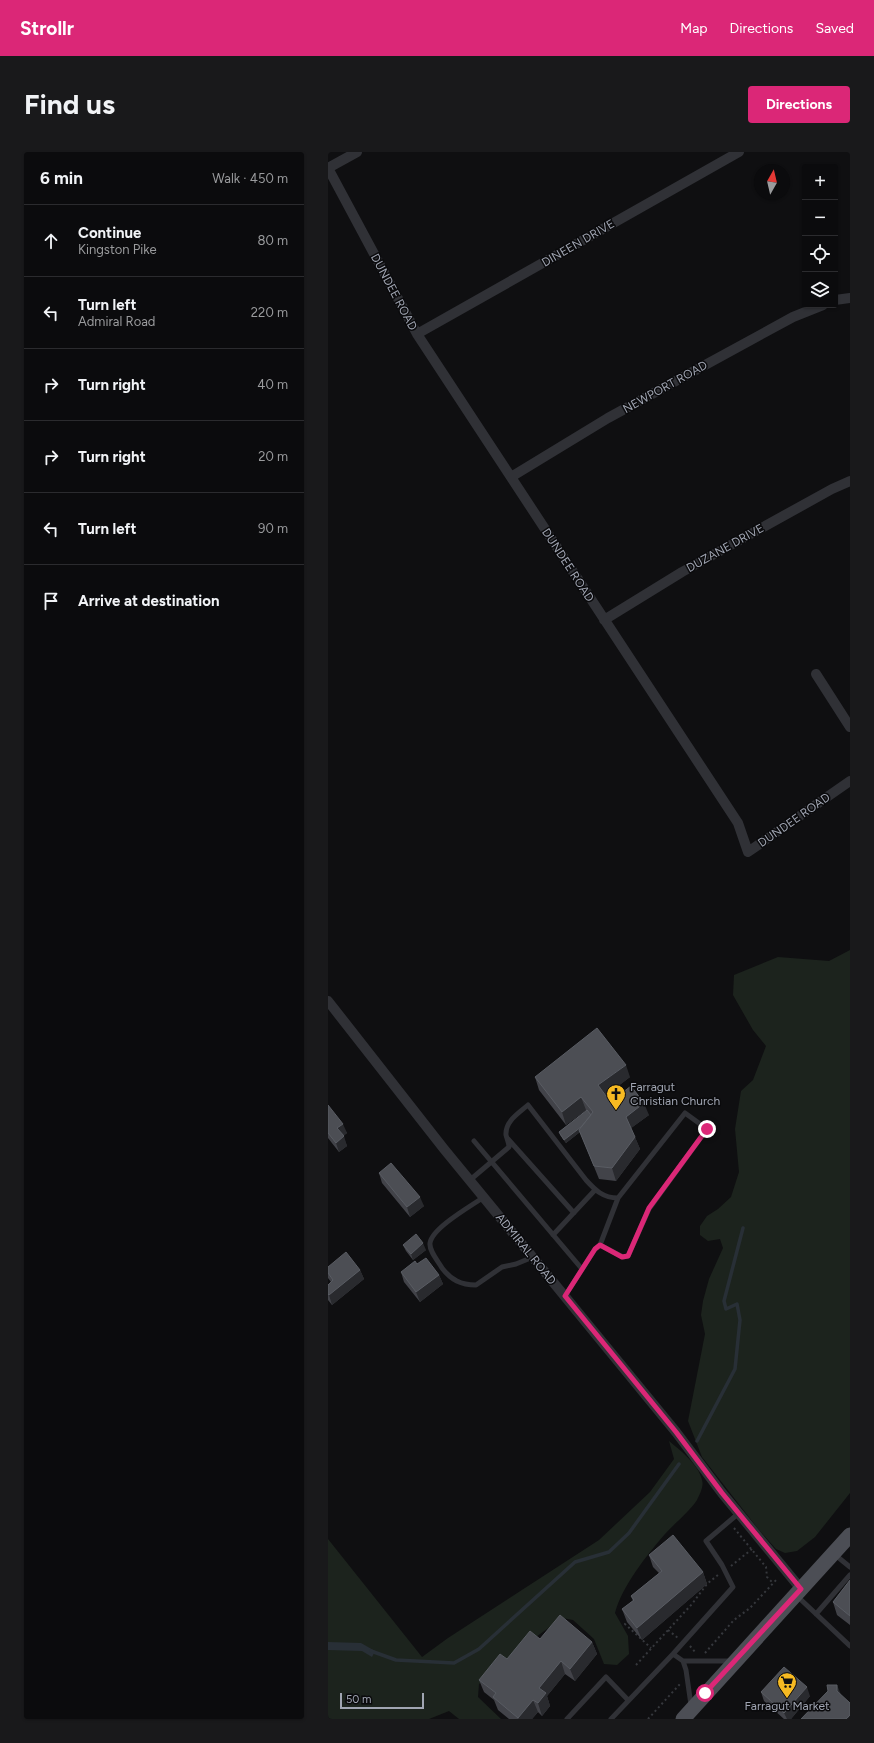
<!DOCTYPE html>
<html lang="en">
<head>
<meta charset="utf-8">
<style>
	:root { --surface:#0b0b0d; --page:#19191b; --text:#f1f3f6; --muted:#9a9b9d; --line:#2b2b2e; --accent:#db2777 }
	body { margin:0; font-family:Figtree,sans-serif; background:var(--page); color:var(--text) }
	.controls { position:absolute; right:12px; top:12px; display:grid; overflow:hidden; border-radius:4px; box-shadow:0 1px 3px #0004 }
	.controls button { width:36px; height:36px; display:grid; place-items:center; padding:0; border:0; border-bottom:1px solid var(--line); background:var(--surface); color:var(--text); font:20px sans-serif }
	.compass { position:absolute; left:426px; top:12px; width:36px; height:36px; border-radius:50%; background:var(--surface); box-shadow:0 1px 3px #0004; rotate:8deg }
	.scale { position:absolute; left:12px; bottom:10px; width:84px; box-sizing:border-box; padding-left:4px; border:2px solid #a0a5b2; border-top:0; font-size:11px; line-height:14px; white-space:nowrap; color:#a0a5b2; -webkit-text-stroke:3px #0a0a0c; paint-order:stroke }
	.stop { position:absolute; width:12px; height:12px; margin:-9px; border:3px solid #db2777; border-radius:50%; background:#fff }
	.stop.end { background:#db2777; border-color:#fff; box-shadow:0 1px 4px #0008 }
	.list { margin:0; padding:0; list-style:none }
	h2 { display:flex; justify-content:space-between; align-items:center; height:52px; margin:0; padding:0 16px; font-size:17px }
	h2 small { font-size:13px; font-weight:400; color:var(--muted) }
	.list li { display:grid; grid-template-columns:26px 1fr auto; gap:12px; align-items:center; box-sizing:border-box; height:72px; padding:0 16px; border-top:1px solid var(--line) }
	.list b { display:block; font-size:15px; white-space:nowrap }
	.list p { margin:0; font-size:13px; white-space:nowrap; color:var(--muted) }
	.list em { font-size:13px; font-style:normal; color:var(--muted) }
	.icon { flex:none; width:22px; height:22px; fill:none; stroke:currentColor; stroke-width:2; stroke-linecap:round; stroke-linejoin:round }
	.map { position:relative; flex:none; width:522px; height:1567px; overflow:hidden; border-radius:4px }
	header { display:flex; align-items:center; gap:24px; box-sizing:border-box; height:56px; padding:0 20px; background:var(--accent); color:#fff }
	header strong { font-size:19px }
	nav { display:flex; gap:22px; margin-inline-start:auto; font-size:14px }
	.intro { display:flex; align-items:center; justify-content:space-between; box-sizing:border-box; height:96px; padding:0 24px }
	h1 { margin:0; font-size:28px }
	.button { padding:10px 18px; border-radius:4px; background:var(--accent); color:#fff; font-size:14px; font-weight:700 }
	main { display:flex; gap:24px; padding:0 24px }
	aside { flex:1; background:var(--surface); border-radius:4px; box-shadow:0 1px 3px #0004 }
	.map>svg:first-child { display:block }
	.green { fill:#1c231d }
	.water { fill:#282f36 }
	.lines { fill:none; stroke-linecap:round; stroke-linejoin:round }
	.stream { stroke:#282f36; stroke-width:3.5 }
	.path { stroke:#36383d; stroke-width:2; stroke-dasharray:2 3; stroke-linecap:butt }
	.lane { stroke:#303136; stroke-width:5 }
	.street { stroke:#303136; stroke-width:10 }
	.primary { stroke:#4c4e55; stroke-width:15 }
	.wall { fill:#424349 }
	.shaded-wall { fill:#292a2e }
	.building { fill:#4c4e54; stroke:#595c63 }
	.route { stroke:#db2777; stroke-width:5 }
	.labels { text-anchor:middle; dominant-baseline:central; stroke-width:3; stroke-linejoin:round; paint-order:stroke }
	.street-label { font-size:12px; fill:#a0a5b2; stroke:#0a0a0c }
	.poi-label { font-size:12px; fill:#a0a5b2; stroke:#0a0a0c; text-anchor:start }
</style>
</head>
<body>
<header>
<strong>Strollr</strong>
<nav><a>Map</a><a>Directions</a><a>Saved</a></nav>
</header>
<div class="intro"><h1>Find us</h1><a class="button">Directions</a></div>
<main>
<aside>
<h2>6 min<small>Walk · 450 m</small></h2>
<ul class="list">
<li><svg class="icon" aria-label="ahead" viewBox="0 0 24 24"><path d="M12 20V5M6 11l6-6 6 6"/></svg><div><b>Continue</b><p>Kingston Pike</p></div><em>80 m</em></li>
<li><svg class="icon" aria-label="left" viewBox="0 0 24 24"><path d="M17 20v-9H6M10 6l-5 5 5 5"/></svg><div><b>Turn left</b><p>Admiral Road</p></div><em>220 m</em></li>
<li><svg class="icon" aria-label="right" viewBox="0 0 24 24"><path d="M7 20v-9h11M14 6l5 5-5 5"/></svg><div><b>Turn right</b></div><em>40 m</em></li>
<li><svg class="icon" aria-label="right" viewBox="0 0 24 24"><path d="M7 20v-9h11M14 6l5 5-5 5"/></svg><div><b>Turn right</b></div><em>20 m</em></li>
<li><svg class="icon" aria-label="left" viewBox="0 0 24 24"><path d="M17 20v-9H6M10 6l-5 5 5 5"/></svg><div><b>Turn left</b></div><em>90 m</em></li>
<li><svg class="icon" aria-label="arrive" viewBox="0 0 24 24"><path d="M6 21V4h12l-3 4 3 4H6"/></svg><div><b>Arrive at destination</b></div></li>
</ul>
</aside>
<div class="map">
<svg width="522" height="1567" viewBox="0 0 522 1567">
	<rect width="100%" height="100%" fill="#0f0f11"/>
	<path class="green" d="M522 798V1341L487 1385 469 1399 457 1401 448 1397 431 1378 374 1305 360 1269 377 1182 373 1163 375 1149 381 1127 395 1096 392 1087 380 1089 372 1083V1074L379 1064 390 1057 403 1045 411 1020 407 977 413 939 425 928 438 894 425 878 405 843 406 823 450 805 501 809Z
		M341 1289C352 1298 371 1313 374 1328 376 1334 372 1342 369 1348 361 1360 347 1371 337 1382 319 1403 294 1434 287 1461L300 1484 301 1502 289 1513 276 1512 266 1487 245 1468 234 1466 197 1493 151 1532 150 1545 173 1567H131L121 1559 101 1567H0V1387L94 1505 120 1486 271 1388 322 1340 346 1307Z"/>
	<path class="water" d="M0 1490 33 1491 47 1499 44 1505 34 1499 0 1498Z"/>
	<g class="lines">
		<path class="stream" d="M369 1289 407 1217 412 1168 409 1152 398 1157 396 1149 415 1076
			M43 1499 68 1508 126 1511 151 1497 247 1410 281 1400 301 1381 351 1312"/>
		<path class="path" d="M406 1376 438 1415 439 1425 445 1431
			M403 1414 424 1397
			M301 1468 297 1472 323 1496
			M340 1478 350 1486
			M362 1494 368 1501
			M377 1501 406 1468 422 1456 450 1426
			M308 1513 364 1452 379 1432 391 1422
			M320 1567 352 1532"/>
		<path class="lane" d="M180 987 246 1061
			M146 989 254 1117
			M142 1028 181 995C181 991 179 987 178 983 177 969 191 961 200 953L258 1028C267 1038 275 1046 290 1046L357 961 379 977 321 1057 300 1104 295 1105 272 1093 267 1097 237 1144
			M156 1045C143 1054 104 1076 102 1091 101 1099 110 1109 114 1116 123 1128 133 1133 148 1133L174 1115 188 1112 205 1105
			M225 1083 267 1038
			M272 1093 290 1046
			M506 1402 522 1415
			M469 1444 522 1494
			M488 1462 522 1423
			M345 1502 355 1509 358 1518 363 1553
			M355 1509H404
			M239 1567 278 1525 300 1548
			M283 1567 345 1502 405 1435 394 1413 378 1389 411 1361"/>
		<path class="street" d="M0 16 89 182 410 671 420 700 522 629
			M0 16 29 0
			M507 148 522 146
			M89 182 411 0
			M183 325 280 266 465 165 495 153
			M276 468 354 420 504 337 522 329
			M488 522 522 575
			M0 849 116 997 348 1280 394 1341 473 1437"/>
		<path class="primary" d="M355 1567 522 1383"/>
	</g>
	<path class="wall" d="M207 925H302L278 943 321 963 303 976 312 997 288 1029 271 1027 252 980 238 991 232 983 231 980 259 959 258 958 238 973 211 938Z
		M0 953 19 981 15 984 19 994 11 1000 0 986Z
		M51 1021 96 1054 82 1065 54 1031Z
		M75 1093 98 1098 85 1108 78 1099Z
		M89 1112 111 1123 115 1132 92 1150 76 1130 73 1120Z
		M0 1115 32 1118 36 1127 4 1153 0 1148V1133L3 1130 0 1126Z
		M321 1403 375 1420 379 1432 314 1488 299 1470 294 1457 305 1449 303 1444 331 1421 325 1415Z
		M522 1428V1473L509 1463 505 1450Z
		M212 1487 264 1490 269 1502 247 1529 237 1522 219 1544 222 1554 214 1564 210 1560 204 1567H181L170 1558 166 1548 156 1540 151 1528 179 1507Z
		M433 1540 482 1544 463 1567H456L436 1549Z"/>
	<path class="shaded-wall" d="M298 913 302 925 275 946 270 933Z
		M253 945 258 958 238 973 234 960Z
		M316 951 321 963 302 977 298 965Z
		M265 965 266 969 238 991 236 988Z
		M15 972 19 981 13 986 9 976Z
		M16 984 19 994 11 1000 8 991Z
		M307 985 312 997 288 1029 284 1016Z
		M92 1045 96 1054 82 1065 79 1055Z
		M95 1091 98 1098 85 1108 83 1102Z
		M32 1118 36 1127 4 1153 1 1143Z
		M111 1123 115 1132 92 1150 88 1140Z
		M375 1420 379 1432 314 1488 309 1476Z
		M264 1490 269 1502 247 1529 242 1517Z
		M233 1509 237 1522 219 1544 222 1554 214 1564 210 1551 211 1536Z
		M509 1533 514 1545 509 1539Z
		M479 1535 482 1544 463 1567H459L456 1561Z
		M205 1548 210 1560 204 1567H191L190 1566Z
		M522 1563V1567H518Z"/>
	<path class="building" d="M269 876 298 913 270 933 278 944 289 945 303 934 316 951 298 965 307 985 284 1016 266 1014 251 978 265 960 253 945 234 960 207 925Z
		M0 953 15 972 9 976 16 984 8 991 0 981Z
		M259 958 263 963 253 975 236 988 231 980Z
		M63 1011 92 1045 79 1055 51 1021Z
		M88 1082 95 1091 83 1102 75 1093Z
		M18 1100 32 1118 1 1143 0 1142V1133L5 1128 0 1121V1115Z
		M98 1106 111 1123 88 1140 73 1120 87 1109 89 1112Z
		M345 1383 375 1420 309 1476 294 1457 306 1448 303 1444 334 1419 321 1403Z
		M522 1428V1464L505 1450Z
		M232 1463 264 1490 242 1517 233 1509 211 1536 218 1541 210 1551 205 1548 190 1566 165 1545 168 1541 151 1528 172 1502 179 1507 202 1479 212 1487Z
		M456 1515 479 1535 456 1561 433 1540Z
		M499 1533H509V1539L522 1551V1563L518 1567H473L500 1539Z"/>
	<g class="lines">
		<path class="route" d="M377 1541 473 1437 394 1341 348 1280 237 1144 267 1097 272 1093 294 1105 300 1104 321 1056 379 977"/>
	</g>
	<defs>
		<symbol id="church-pin" viewBox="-11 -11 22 30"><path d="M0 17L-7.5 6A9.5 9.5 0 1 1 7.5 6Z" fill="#f7ba22" stroke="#0a0a0c"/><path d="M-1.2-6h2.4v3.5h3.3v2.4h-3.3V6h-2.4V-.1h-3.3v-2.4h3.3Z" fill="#111"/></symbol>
		<symbol id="supermarket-pin" viewBox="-11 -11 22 30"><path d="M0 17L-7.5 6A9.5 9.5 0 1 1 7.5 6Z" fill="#f7ba22" stroke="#0a0a0c"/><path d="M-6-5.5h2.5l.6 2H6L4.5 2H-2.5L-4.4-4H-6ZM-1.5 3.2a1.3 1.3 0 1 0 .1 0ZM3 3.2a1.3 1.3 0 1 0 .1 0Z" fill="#111"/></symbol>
	</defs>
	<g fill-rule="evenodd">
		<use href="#church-pin" x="277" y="931" width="22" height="30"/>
		<use href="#supermarket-pin" x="448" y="1519" width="22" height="30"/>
	</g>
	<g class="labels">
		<g class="street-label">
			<text transform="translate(250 91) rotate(-30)">DINEEN DRIVE</text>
			<text transform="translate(66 140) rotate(62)">DUNDEE ROAD</text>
			<text transform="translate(337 235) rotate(-29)">NEWPORT ROAD</text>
			<text transform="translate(397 396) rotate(-29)">DUZANE DRIVE</text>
			<text transform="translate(240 413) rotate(57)">DUNDEE ROAD</text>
			<text transform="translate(466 668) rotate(-35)">DUNDEE ROAD</text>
			<text transform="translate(198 1097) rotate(51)">ADMIRAL ROAD</text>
		</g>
		<g class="poi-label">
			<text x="302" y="935">Farragut<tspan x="302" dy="14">Christian Church</tspan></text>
			<text x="459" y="1554" text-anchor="middle">Farragut Market</text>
		</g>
	</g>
</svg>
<div class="controls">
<button>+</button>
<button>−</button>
<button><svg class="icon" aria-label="locate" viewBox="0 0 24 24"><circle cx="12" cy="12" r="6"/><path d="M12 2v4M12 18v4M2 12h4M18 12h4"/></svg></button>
<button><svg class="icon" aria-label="layers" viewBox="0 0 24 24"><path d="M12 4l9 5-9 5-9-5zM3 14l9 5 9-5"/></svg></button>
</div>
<svg class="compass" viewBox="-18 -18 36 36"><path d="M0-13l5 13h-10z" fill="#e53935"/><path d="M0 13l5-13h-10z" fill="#9a9b9d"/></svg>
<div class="scale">50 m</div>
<div class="stop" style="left:377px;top:1541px"></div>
<div class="stop end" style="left:379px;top:977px"></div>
</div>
</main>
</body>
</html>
